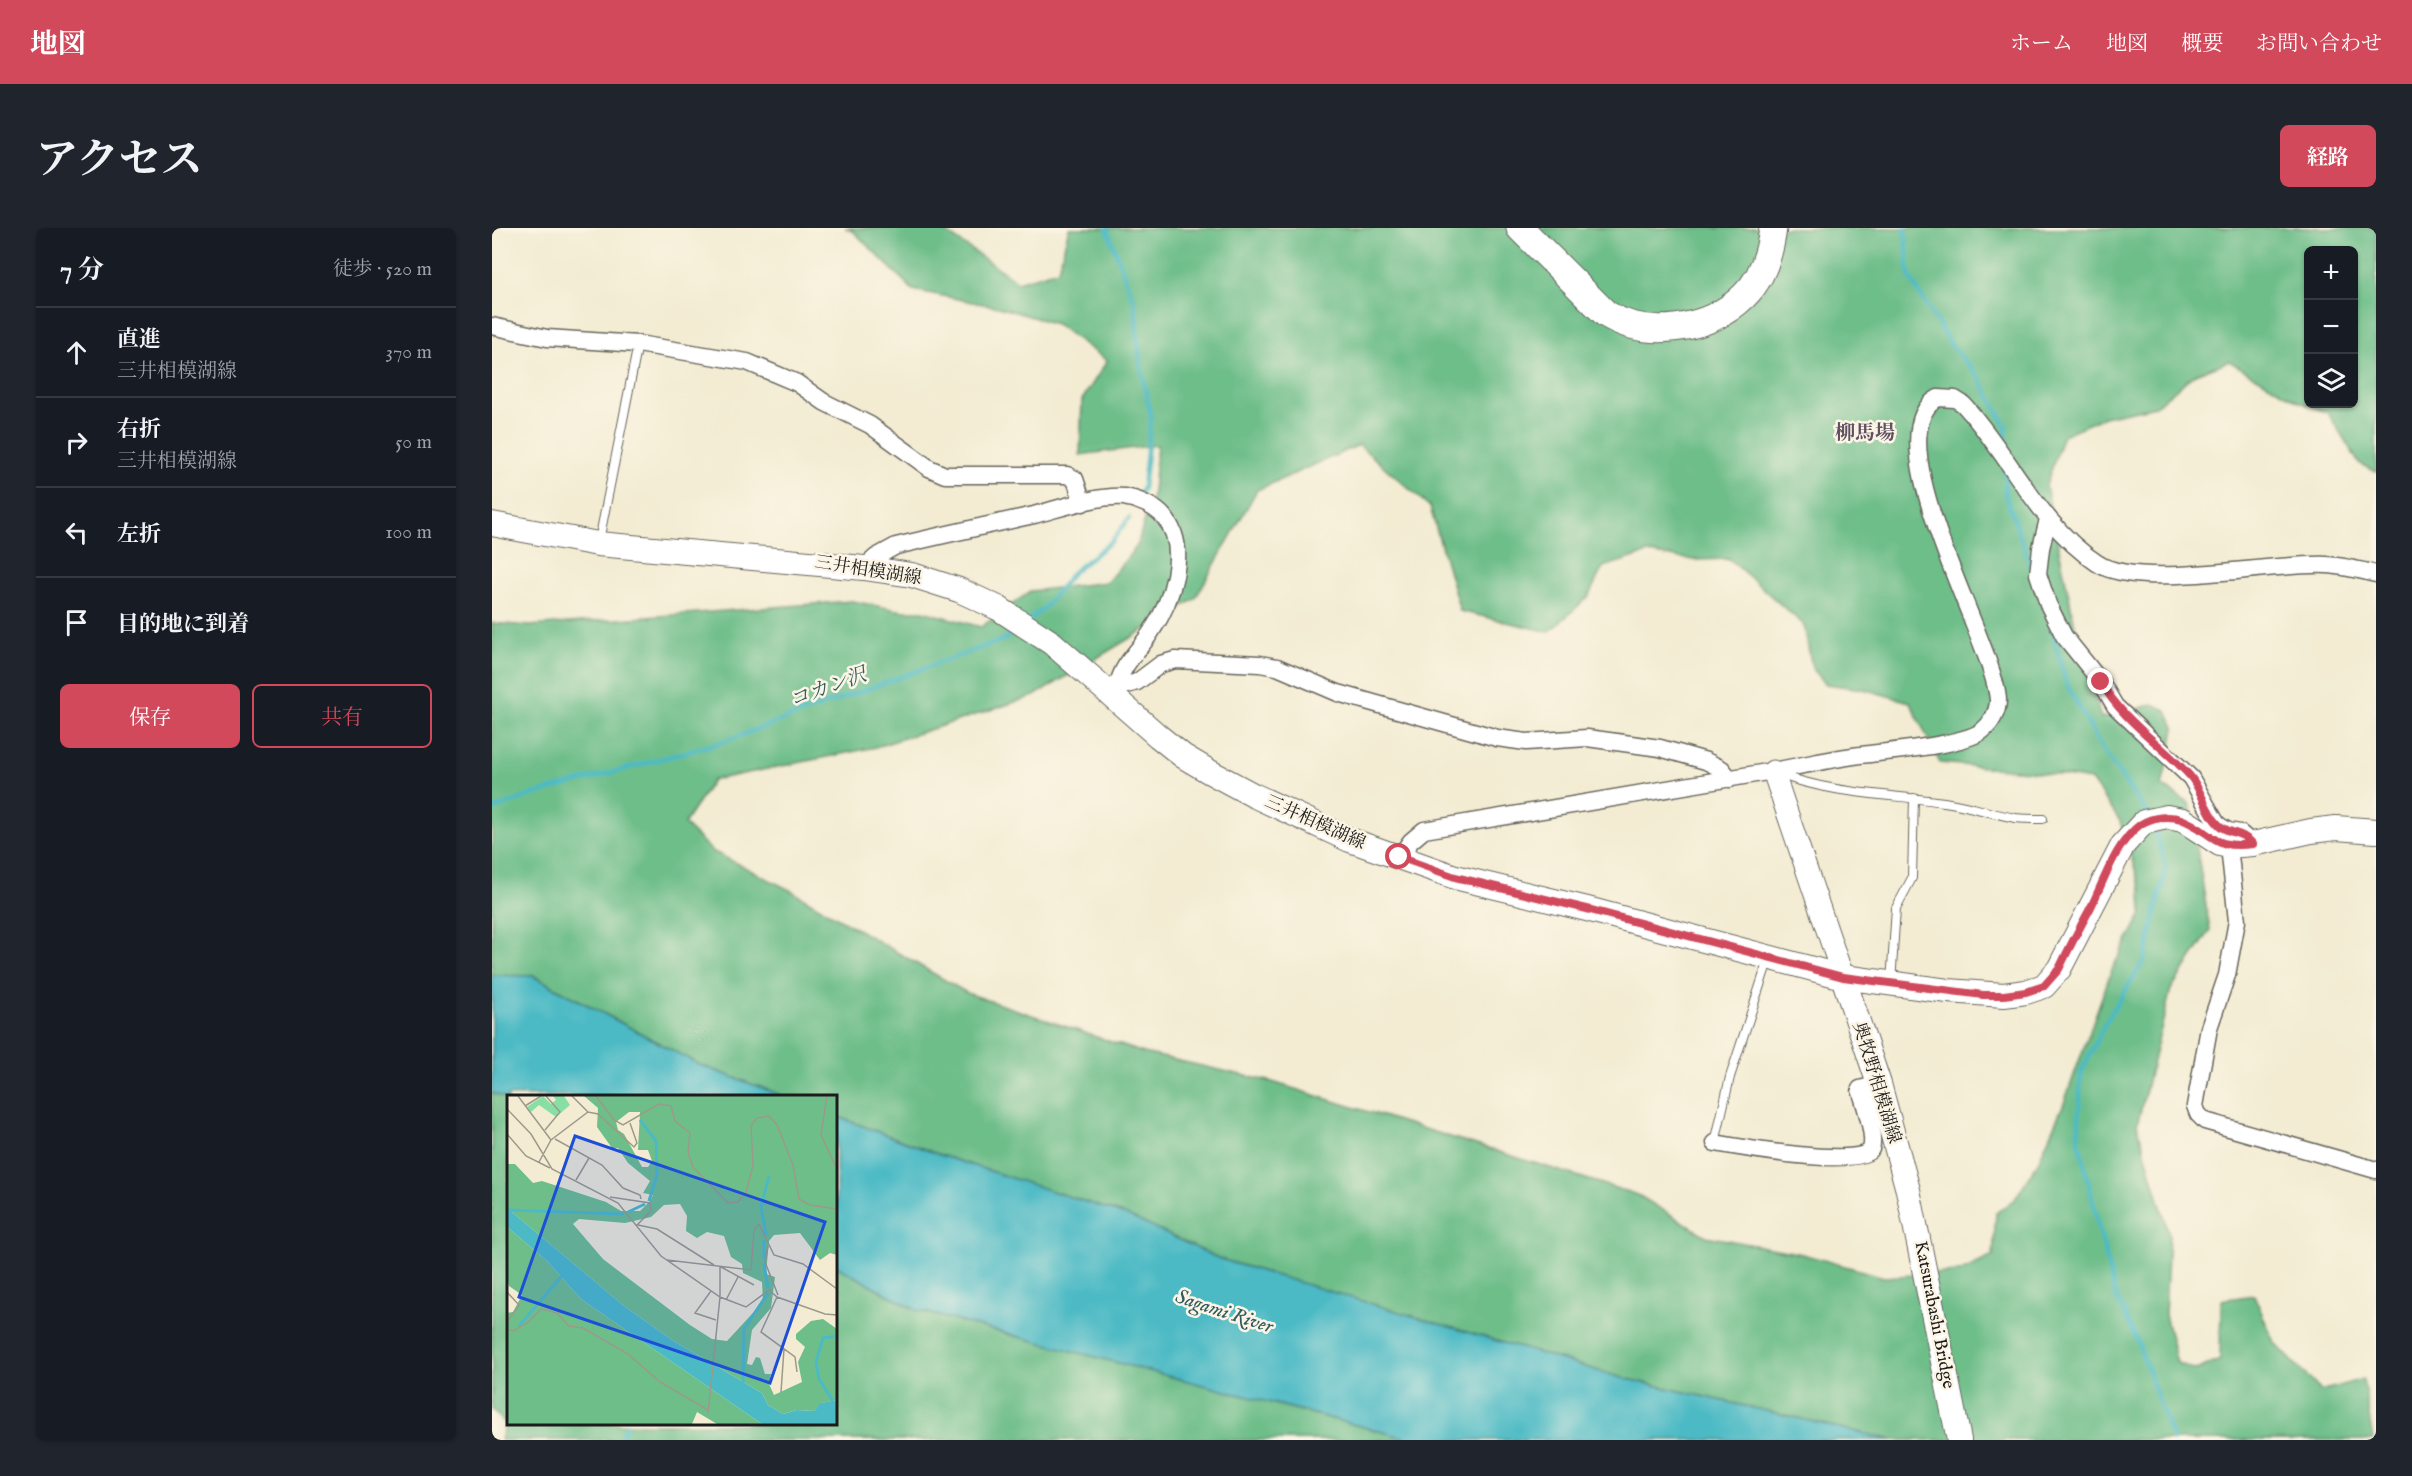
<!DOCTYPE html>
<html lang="ja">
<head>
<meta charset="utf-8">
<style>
	:root { --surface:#171b24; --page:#20242c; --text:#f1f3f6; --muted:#9ea1a6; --line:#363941; --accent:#d1495b }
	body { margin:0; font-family:"IM FELL English","Noto Serif JP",serif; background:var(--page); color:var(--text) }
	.controls { position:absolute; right:18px; top:18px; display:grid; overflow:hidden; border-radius:9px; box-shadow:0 2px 4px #0004 }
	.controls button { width:54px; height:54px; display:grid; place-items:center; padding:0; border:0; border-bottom:2px solid var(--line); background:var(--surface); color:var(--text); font:30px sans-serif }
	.stop { position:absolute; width:18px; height:18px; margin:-14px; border:4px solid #d1495b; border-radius:50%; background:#fff }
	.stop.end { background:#d1495b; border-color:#fff; box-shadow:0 2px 6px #0008 }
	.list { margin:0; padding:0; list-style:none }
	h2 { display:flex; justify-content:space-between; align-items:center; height:78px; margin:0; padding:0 24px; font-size:26px }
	h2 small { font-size:20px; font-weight:400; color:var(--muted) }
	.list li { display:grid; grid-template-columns:39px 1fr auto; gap:18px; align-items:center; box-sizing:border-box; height:90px; padding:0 24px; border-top:2px solid var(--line) }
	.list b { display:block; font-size:22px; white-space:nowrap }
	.list p { margin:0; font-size:20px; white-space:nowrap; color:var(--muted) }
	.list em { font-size:20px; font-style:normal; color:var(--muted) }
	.actions { display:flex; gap:12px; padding:18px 24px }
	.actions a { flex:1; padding:14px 0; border:2px solid var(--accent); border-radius:9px; text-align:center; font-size:21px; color:var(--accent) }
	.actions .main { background:var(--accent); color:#fff }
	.icon { flex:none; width:33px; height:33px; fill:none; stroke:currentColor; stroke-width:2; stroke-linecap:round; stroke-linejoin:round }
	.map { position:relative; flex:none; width:1884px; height:1212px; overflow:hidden; border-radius:9px }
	header { display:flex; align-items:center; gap:36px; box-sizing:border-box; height:84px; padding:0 30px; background:var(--accent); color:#fff }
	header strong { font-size:28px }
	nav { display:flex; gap:33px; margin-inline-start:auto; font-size:21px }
	.intro { display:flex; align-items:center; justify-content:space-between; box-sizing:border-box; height:144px; padding:0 36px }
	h1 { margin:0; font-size:42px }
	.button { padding:15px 27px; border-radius:9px; background:var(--accent); color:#fff; font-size:21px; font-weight:700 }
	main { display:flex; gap:36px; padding:0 36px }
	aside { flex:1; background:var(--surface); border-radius:9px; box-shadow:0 2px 4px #0004 }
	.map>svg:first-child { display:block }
	.forest { fill:#6ebe8a; stroke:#456d53; stroke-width:1.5; fill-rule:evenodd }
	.water { fill:#4cbac5; stroke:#346b70; stroke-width:1.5 }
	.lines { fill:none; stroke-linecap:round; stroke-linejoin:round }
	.stream { stroke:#4cbac5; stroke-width:4.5 }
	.service-casing { stroke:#67655c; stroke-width:10 }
	.minor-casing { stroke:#67655c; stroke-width:19 }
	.tertiary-casing { stroke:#67655c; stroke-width:23 }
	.secondary-casing { stroke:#67655c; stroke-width:26 }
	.trunk-casing { stroke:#67655c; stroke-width:29 }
	.service { stroke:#fff; stroke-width:8 }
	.minor { stroke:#fff; stroke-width:16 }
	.tertiary { stroke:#fff; stroke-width:21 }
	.secondary { stroke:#fff; stroke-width:24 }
	.trunk { stroke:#fff; stroke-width:27 }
	.route { stroke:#d1495b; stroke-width:8 }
	.labels { text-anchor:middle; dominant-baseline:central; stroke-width:5; stroke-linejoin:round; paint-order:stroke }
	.street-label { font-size:18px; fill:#1c1c1c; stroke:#fcf5e5 }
	.neighbourhood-label { font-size:20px; font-weight:bold; fill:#5f5062; stroke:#fcf5e5 }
	.water-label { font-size:20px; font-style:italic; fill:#2f5b60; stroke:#fcf5e5 }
	.inset-river { fill:none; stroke:#4cbac5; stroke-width:3 }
	.inset-road { fill:none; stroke:#9d998a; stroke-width:1.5 }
	.view { fill:#1d4ed8; fill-opacity:0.15; stroke:#1d4ed8; stroke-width:3 }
	.inset-edge { fill:none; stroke:#1c1c1c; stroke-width:3 }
</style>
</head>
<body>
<header>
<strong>地図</strong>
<nav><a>ホーム</a><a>地図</a><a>概要</a><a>お問い合わせ</a></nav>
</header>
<div class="intro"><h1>アクセス</h1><a class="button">経路</a></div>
<main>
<aside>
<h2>7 分<small>徒歩 · 520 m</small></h2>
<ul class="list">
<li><svg class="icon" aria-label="ahead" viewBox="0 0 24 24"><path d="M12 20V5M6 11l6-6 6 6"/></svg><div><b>直進</b><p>三井相模湖線</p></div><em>370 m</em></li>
<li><svg class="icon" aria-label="right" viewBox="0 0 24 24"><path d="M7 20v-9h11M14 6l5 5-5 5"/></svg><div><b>右折</b><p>三井相模湖線</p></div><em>50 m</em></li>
<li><svg class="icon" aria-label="left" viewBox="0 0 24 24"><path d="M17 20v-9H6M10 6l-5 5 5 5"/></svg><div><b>左折</b></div><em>100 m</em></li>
<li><svg class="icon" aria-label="arrive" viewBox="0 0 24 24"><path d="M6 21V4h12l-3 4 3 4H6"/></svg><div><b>目的地に到着</b></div></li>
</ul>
<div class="actions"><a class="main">保存</a><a>共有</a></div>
</aside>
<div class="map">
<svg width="1884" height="1212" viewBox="0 0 1884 1212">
	<rect width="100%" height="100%" fill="#fcf5e5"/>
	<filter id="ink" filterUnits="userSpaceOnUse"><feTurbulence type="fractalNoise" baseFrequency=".0167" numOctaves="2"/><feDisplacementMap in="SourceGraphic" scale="12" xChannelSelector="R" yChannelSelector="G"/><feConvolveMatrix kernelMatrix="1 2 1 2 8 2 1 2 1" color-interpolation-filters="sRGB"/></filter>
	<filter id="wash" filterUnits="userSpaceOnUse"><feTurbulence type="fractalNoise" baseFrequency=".008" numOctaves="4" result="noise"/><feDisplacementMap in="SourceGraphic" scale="24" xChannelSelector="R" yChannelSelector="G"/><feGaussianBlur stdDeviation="1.35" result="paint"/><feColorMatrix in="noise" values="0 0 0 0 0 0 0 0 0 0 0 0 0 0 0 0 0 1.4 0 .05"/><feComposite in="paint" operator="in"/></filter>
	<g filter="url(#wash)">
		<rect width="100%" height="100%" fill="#f3ecd3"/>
		<path class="forest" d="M353 0H448L526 54 566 42 577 0H1884V244L1867 235 1836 185 1806 173 1737 133 1703 146 1663 178 1612 189 1571 207 1554 258 1584 403 1609 490 1662 476 1675 483 1683 501 1670 558 1698 576 1718 703 1679 761 1645 897 1677 1006 1673 1087 1685 1135 1704 1142 1728 1132 1729 1072 1762 1067 1782 1114 1829 1163 1871 1151 1881 1212H1400L1127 1149 728 1031 634 987 448 927 344 888V868H292L208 837 42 748 0 747V395L38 398 360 373 411 383H431L489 399 539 363 615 354 645 318 661 264 665 217 588 227 590 172 615 133 564 96 506 79 421 62 361 3ZM1816 22H1862V176H1816ZM867 217 938 279 968 383 1057 404 1096 369 1111 339 1156 325 1202 332 1237 331 1312 397 1320 440 1334 456 1371 461 1418 474 1448 535 1547 544 1599 552 1628 593 1649 661 1650 686 1620 741 1572 875 1546 934 1523 971 1504 985 1501 1028 1467 1044 1392 1049 1310 1026 1214 1008 1146 967 777 853 652 825 475 765 298 662 220 623 192 596 221 552 384 519 542 468 703 371 765 262Z
			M0 865 16 871V1196H344V1038L424 1082 921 1212H9L13 1195 0 1181Z"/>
		<path class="water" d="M0 747 41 748 208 837 292 868H16V871L0 865Z
			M344 888 448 927 634 987 728 1031 1127 1149 1400 1212H921L424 1082 344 1038Z"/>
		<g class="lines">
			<path class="stream" d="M615 0 643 77 648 135 659 189 651 260 647 268
				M1413 0 1417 48 1459 117 1487 149 1514 198V223
				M1513 240V266L1540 341
				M537 392 552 380 581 344 620 313 637 290
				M1559 397 1574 455 1610 521 1655 585
				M0 582 39 567 230 514 513 411 525 401
				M1664 605 1674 639 1653 731 1613 795 1589 845 1586 909 1622 1064 1645 1112 1681 1212
				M128 1212 135 1196"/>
		</g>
	</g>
	<g filter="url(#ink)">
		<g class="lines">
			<defs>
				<path id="service" d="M107 313 146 116
					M1284 545C1338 566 1395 566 1452 574 1476 577 1499 586 1524 590 1533 591 1542 591 1551 591
					M1399 755 1404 680 1420 650 1422 570
					M1223 915 1238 849 1277 730"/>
				<path id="minor" d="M0 98 55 110 146 116 255 134 305 155 332 174 378 197 437 240 453 247H575L583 251 591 275
					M1556 291 1549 320 1546 346 1556 376 1572 408 1609 454 1623 478 1699 550 1725 596 1736 603 1748 605 1761 616
					M372 340 384 329 404 318C450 307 496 297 542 287 569 280 606 267 632 269 646 271 664 279 672 289 699 320 679 375 659 404 651 417 639 428 632 441 627 450 626 458 620 466
					M625 460 645 454 669 436 683 432 768 436 785 439 846 465 1005 510 1034 514 1095 510 1168 520 1214 533 1230 541 1238 551
					M1737 618 1745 693 1735 747 1717 800 1703 878 1706 886 1713 893 1884 942
					M907 629 919 613 932 602 1281 543C1308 538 1334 532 1361 528 1389 524 1470 518 1490 503 1499 496 1506 484 1506 472 1502 413 1379 207 1446 170L1463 171 1471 176C1518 227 1546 296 1605 335 1646 363 1780 334 1835 337 1851 338 1868 342 1884 346
					M1223 915C1245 919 1371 941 1379 921 1384 907 1372 875 1368 861L1387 856"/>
				<path id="tertiary" d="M1281 543 1351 749"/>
				<path id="secondary" d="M0 296 106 316 372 340 420 347 467 362 506 380 560 415 666 508 691 528 718 544 761 567 858 612 963 649 1095 681 1351 749 1456 763 1512 767 1534 764 1552 758 1567 741 1631 617 1652 594 1675 589 1691 592 1728 616 1737 618 1761 616 1819 603 1844 600 1884 603
					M1351 749 1387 856 1416 962 1467 1212"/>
				<path id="trunk" d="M1028 0 1114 86C1156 112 1217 102 1252 68 1271 50 1278 25 1281 0"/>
			</defs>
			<use href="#service" class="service-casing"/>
			<use href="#minor" class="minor-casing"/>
			<use href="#tertiary" class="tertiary-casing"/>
			<use href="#secondary" class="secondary-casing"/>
			<use href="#trunk" class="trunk-casing"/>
			<use href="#service" class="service"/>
			<use href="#minor" class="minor"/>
			<use href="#tertiary" class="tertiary"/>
			<use href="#secondary" class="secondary"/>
			<use href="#trunk" class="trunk"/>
		</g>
	</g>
	<g class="lines" filter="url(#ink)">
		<path class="route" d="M907 629 963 649 1095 681 1351 749 1491 767H1512L1534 764 1552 758 1567 741C1577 720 1588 699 1599 679 1612 653 1624 614 1649 596 1660 589 1677 587 1689 591 1721 603 1719 622 1761 616 1749 602 1736 607 1726 596 1713 583 1710 562 1698 548 1669 516 1630 492 1609 454"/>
	</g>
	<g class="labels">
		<g class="street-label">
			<text transform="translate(376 343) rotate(9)">三井相模湖線</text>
			<text transform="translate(823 595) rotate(24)">三井相模湖線</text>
			<text transform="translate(1384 855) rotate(73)">奥牧野相模湖線</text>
			<text transform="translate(1442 1087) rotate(79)">Katsurabashi Bridge</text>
		</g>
		<g class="neighbourhood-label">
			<text x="1373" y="205">柳馬場</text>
		</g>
		<g class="water-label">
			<text transform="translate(336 460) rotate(-20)">コカン沢</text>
			<text transform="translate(732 1084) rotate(18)">Sagami River</text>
		</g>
	</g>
	<g transform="translate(15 867)">
		<rect width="330" height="330" fill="#f3ecd3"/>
		<path d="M36 1 44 9 49 5 46 1H57L63 10 49 22 32 10 24 17 20 12Z" fill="#88dfa4"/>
		<path d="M77 1H330V160L323 158 313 165 293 138 267 140 262 146 259 179 268 182 264 213 245 235 240 269 245 270 249 262 253 263 258 279H264L262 289 267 300 295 287 291 267 298 252 289 244V239L304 226 316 224 330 234V305L315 308 307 316 290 315 276 319 261 310 255 298 165 245 117 211 0 113V69H8L26 88 35 86 99 107 114 116H133L143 106 146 100 136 98 143 86 121 68 111 53H105L90 32 91 13ZM122 17H133L131 55H141L145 66 141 72H135L117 39 111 35 109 27ZM173 109 180 121 179 136 190 143 200 137 217 141 224 162 235 169 236 178 255 187 256 207 220 246 205 244 183 230 117 180 96 164 66 129 72 124 118 128 144 122 157 110ZM0 132 40 166 74 204 255 329H210L190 317 185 329H0V218L6 217 15 200 2 191 0 185Z" fill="#6ebe8a" fill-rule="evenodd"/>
		<path d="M0 113 117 211 165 245 255 298 261 310 276 319 290 315 307 316 314 308 330 305V329H255L74 204 40 166 0 132Z" fill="#4cbac5"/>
		<path class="inset-river" d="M133 25 149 46 150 80 142 106M0 115 117 119M121 117 138 109M259 140 254 112 262 81M257 164V145M257 169 261 193M12 231 55 181M236 289 237 234 261 198M326 306 312 284 309 267 316 243 330 241"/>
		<path class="inset-road" d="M11 1 44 45M65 1 81 17M89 1 107 25 116 30 152 9 164 11 168 26 183 38 181 57 186 72 221 108 231 107 239 98 246 70 244 31 250 23 262 21 270 30 286 70 292 104 303 110 330 114M320 1 314 40 330 74M18 11 34 1M0 14 24 39 45 74 111 108 154 161 213 202 239 212 262 195 270 202 318 219 330 220M38 35 53 17 39 1M0 39 19 61 43 73M48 44 95 70 116 93 133 100 134 104M32 67 44 45 81 17 91 19 127 52 130 48 123 28M69 85 82 63M103 102 143 108 144 116 129 131M131 130 150 134 207 170M261 151 258 167 271 200M160 165 244 175 247 135 252 129 267 160 296 169 330 194M214 172 247 190M204 196 188 218 209 225M0 197 12 210 0 227M213 201V172M270 202 254 237 288 262 290 277M219 205 231 182M0 234 6 236 20 228 34 214 50 218 62 231 76 233 121 259 153 287 201 315M274 297 277 254M201 318 213 202"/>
		<path class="view" d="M68 41 318 127 263 288 12 202Z"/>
		<rect width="330" height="330" class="inset-edge"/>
	</g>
</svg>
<div class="controls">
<button>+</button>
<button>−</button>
<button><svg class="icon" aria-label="layers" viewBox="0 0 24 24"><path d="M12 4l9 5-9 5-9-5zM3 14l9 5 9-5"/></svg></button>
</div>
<div class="stop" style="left:907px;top:629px"></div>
<div class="stop end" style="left:1609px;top:454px"></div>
</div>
</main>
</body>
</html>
